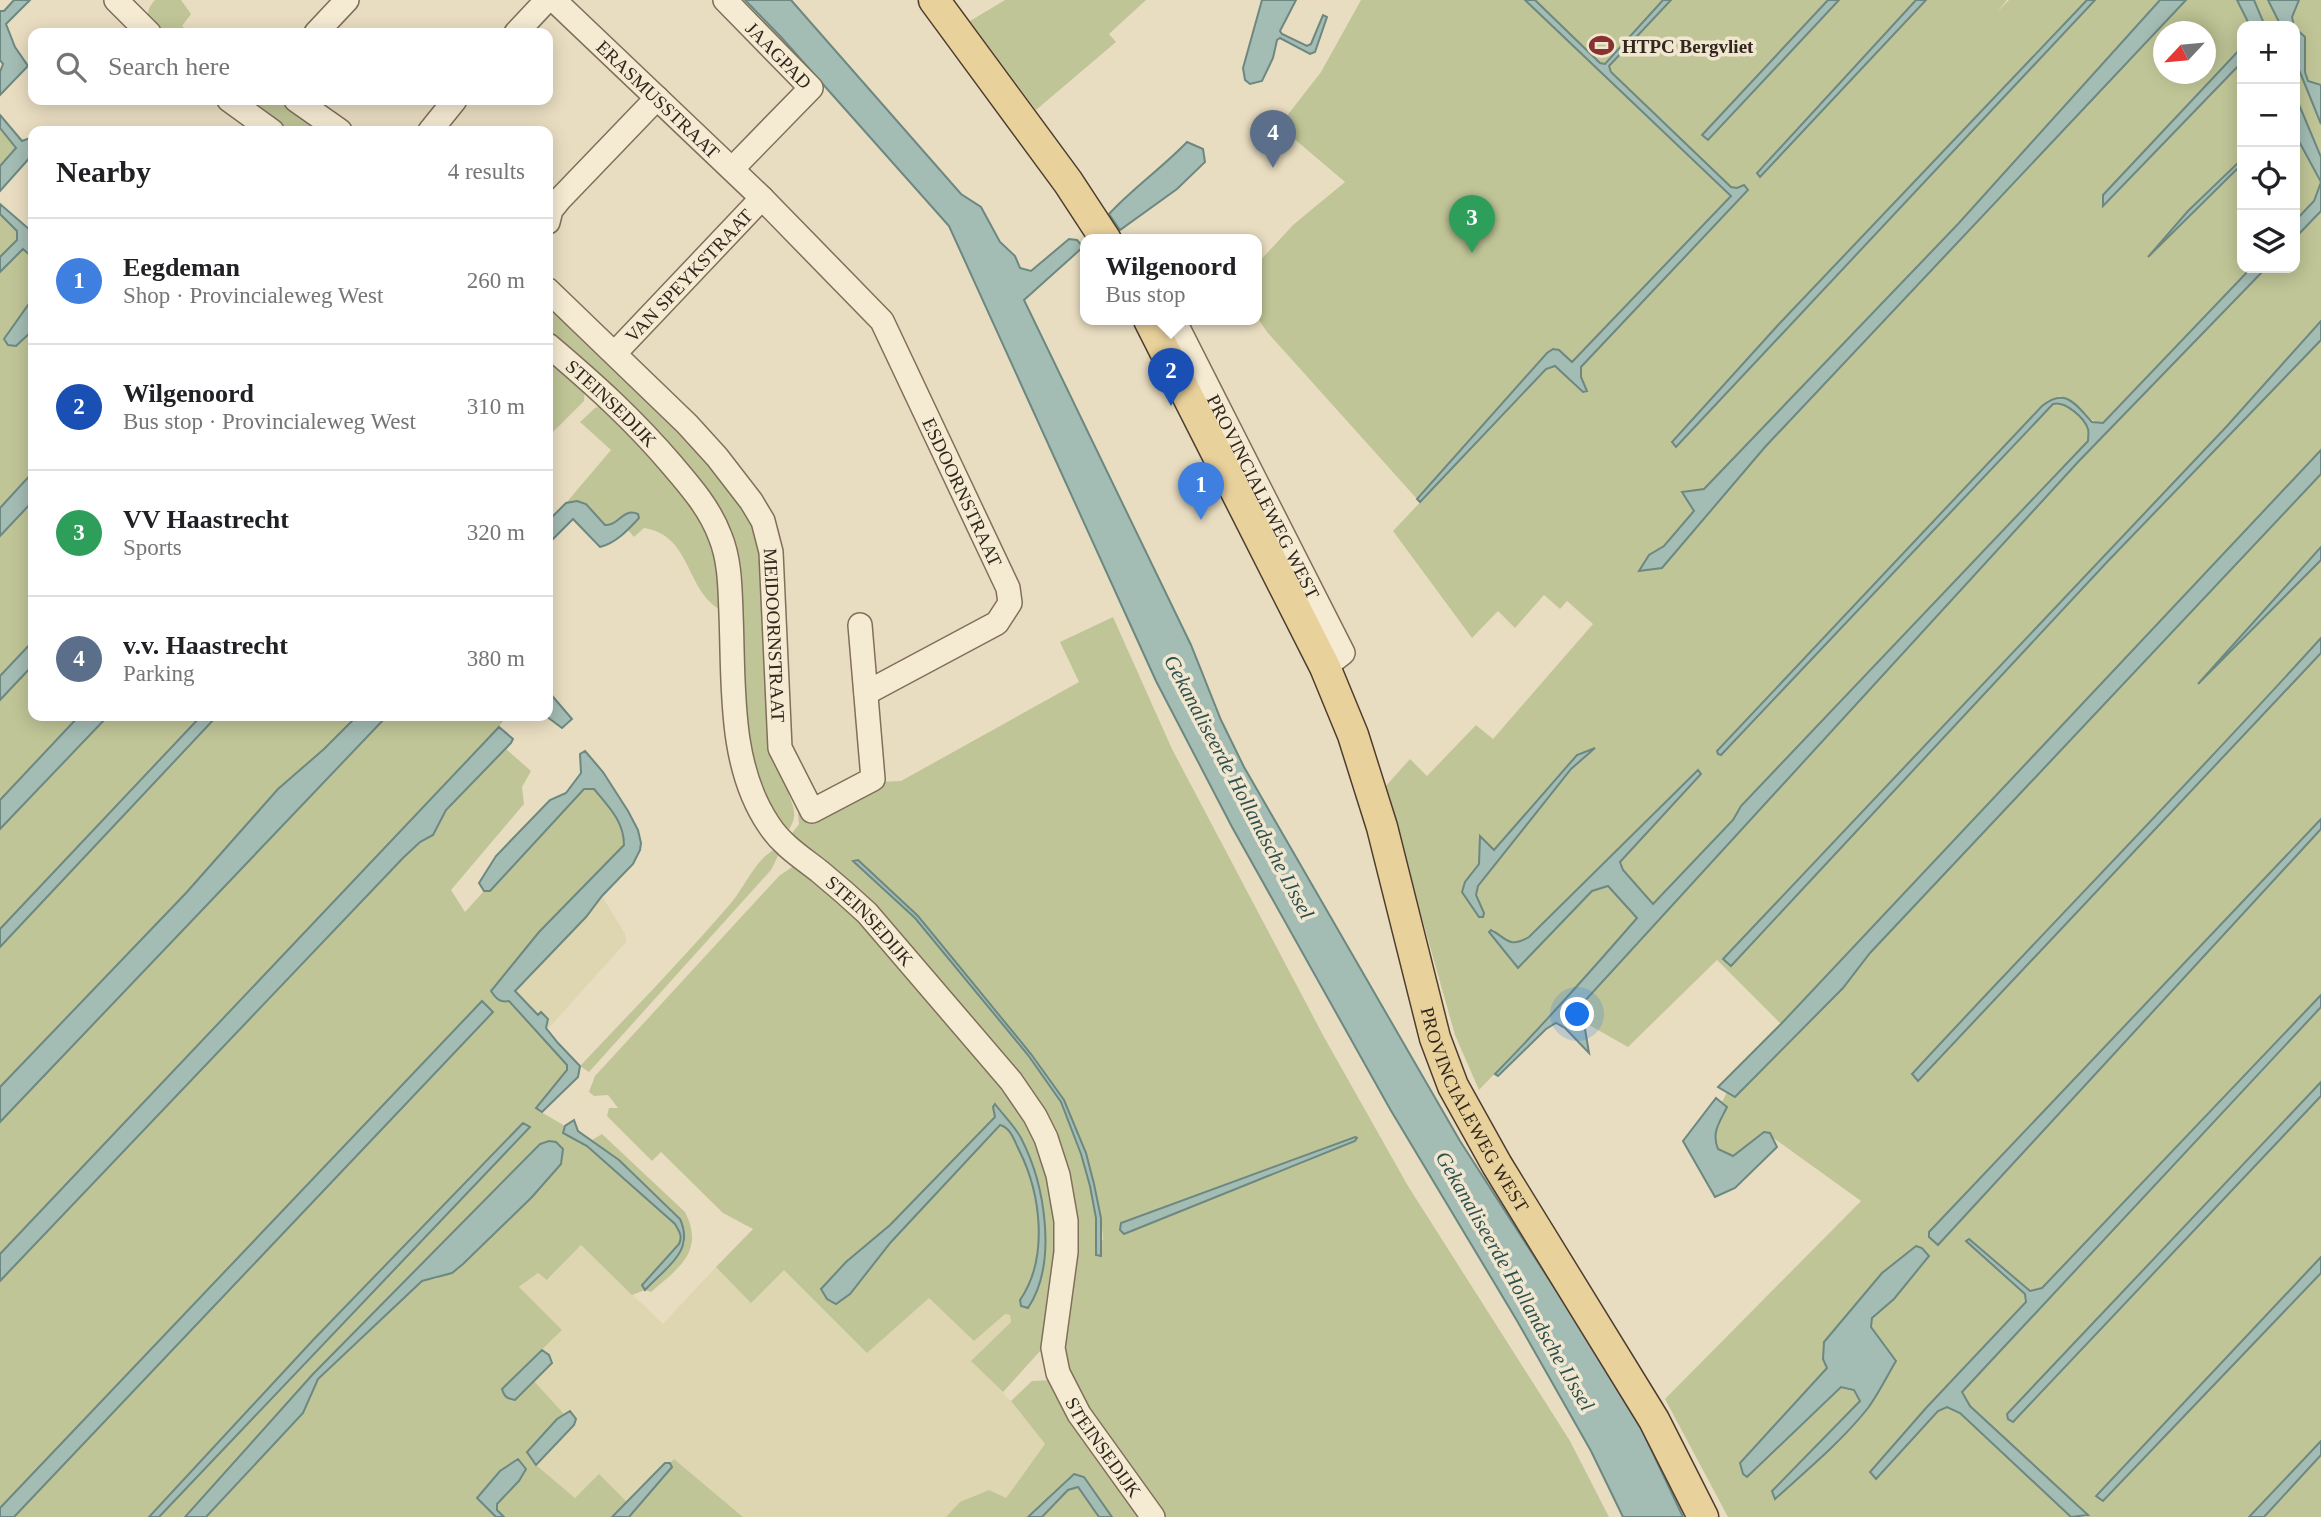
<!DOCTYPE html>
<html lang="en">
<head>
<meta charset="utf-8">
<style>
	:root { --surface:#fff; --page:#f2f2f2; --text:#202124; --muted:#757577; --line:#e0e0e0; --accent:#2563eb }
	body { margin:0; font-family:Georgia,serif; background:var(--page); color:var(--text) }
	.controls { position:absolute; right:21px; top:21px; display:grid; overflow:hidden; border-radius:14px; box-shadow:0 4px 18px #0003 }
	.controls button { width:63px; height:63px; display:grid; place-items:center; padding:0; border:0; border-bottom:2px solid var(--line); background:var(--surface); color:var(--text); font:35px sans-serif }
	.compass { position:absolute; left:2153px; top:21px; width:63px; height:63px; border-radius:50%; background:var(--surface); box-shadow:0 4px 18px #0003; rotate:244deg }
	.you { position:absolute; left:1578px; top:1015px; width:24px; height:24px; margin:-18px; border:5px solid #fff; border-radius:50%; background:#1a73e8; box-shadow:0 0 0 10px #1a73e833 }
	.badge { display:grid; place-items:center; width:46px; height:46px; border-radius:50%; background:var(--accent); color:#fff; font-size:23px; font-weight:700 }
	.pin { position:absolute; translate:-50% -58px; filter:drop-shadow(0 2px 4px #0008) }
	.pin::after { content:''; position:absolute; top:37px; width:24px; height:21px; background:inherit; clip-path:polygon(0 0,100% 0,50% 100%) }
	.popup { position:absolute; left:1080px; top:234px; width:182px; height:91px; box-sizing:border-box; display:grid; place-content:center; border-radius:14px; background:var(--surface); filter:drop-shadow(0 2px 5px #0005); font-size:23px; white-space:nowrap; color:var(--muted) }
	.popup b { font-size:26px; color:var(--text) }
	.popup::after { content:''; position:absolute; left:50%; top:100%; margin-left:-14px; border:14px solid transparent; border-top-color:var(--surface) }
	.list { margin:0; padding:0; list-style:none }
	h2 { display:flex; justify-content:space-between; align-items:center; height:91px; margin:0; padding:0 28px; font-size:30px }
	h2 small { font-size:23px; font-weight:400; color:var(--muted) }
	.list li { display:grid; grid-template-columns:46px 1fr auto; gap:21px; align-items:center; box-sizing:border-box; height:126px; padding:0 28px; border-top:2px solid var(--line) }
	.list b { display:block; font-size:26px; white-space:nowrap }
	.list p { margin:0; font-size:23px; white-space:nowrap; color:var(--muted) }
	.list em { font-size:23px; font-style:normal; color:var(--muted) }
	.icon { flex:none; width:38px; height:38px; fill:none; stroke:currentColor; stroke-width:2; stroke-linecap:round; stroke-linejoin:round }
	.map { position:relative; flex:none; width:2321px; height:1517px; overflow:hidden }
	.search { position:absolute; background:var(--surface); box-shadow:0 4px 18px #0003; left:28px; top:28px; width:525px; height:77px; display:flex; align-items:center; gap:18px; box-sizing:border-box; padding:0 24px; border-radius:14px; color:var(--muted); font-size:26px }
	.panel { position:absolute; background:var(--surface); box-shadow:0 4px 18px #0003; left:28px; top:126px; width:525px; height:595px; border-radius:14px }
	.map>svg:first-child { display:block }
	.farmland { fill:#ddd6b0 }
	.green { fill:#c0c597; fill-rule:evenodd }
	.water { fill:#a3bcb4; stroke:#6c8881; stroke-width:2 }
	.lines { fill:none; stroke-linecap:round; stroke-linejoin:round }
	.minor-casing { stroke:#806f5b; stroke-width:26 }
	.major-casing { stroke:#4e3d2f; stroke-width:33 }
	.minor { stroke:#f5ebd3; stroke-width:23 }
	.major { stroke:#e9d19c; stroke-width:30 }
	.labels { text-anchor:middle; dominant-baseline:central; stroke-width:7; stroke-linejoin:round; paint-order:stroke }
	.poi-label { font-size:19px; font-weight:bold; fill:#32271d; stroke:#f1e7d0; text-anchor:start }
	.street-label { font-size:19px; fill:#32271d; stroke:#f1e7d0 }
	.water-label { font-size:21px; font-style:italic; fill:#2e504e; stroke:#f1e7d0 }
</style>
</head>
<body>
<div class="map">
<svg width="2321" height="1517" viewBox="0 0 2321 1517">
	<rect width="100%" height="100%" fill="#e9ddc1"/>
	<path class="farmland" d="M602 896 625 934 626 942 548 1029 538 1015 515 991 586 917Z
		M581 1245 663 1324 716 1267 751 1302 784 1269 823 1307 929 1298 1010 1315 1011 1322 972 1361 1011 1401 1045 1444 1006 1498 1023 1517H743L674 1459 670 1463H665L627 1502 599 1475 575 1498 536 1465 574 1426 570 1411 564 1414 534 1381 552 1363 546 1351 542 1350 562 1330 519 1288 538 1273 548 1280Z"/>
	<path class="green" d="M155 0H181L191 14 182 26 191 33H156C147 20 144 12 155 0Z
		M1005 0H1146L1109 34 1116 42 1036 110 970 21Z
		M1361 0H1525L1732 196 1572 362 1547 353 1417 499 1267 332 1257 317V264L1293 225 1345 182 1279 126 1321 72Z
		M1535 0H1663L1606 64 1600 63Z
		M1671 0H1828L1702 135 1708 140 1839 0H1916L1757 173 1760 176 1926 0H2007L1998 11 2009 0H2087L1779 324 1672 442 1676 447 2095 0H2160L1958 224 1704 489 1682 492 1694 511 1664 546 1649 555 1662 568 1765 447 2186 0H2237L2250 26H2242V47L2103 195 2104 205 2242 62V159L2188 211 2156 248 2242 164V268H2251L2102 423C2085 421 2077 403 2060 396L2042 406 1717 751 1718 754H1721L2053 404C2065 401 2084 417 2088 429 2089 433 2088 437 2088 441L1741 806 1733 820 1653 905 1623 870 1619 862 1700 775 1600 866 1529 937C1513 946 1505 942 1493 929L1491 930 1489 932 1518 967 1592 891 1608 886 1638 918C1585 976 1533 1034 1479 1090L1455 1035 1385 787 1410 759 1427 776 1476 725 1493 739 1593 624 1567 601 1560 609 1544 595 1515 628 1498 611 1472 638 1393 531 1546 369 1554 366 1583 391 1581 367 1748 190 1731 187 1611 72 1609 66ZM2164 32H2206V74H2164ZM1593 750 1571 769 1477 886 1476 895 1479 917 1462 892 1465 882 1479 864 1480 837 1494 851 1577 755Z
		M2254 0H2268L2281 26H2265Z
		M2299 0H2321V85L2308 81 2305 72V37L2295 28 2291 17Z
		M2295 60 2321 124V157L2295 95Z
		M237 100H286L330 131H281Z
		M0 128 17 148 0 166Z
		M2295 134 2321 182 2314 201 2295 221Z
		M2321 211V321L2227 426 1723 959 1731 965 2108 561 2321 340V451L1781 1024 1717 960 1628 1047 1582 1021 1580 1005 2078 462 2266 268H2295V238Z
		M0 214 17 231V240L0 257Z
		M23 248 33 258V298L4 339 31 333 33 330V472L0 508V272Z
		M548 298 721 470 759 536 793 792 789 795C796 812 797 821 785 834L751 775 726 537 548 339Z
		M548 351 585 384 584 401 548 437Z
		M607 404 710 526 727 615C721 610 713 606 709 601 685 575 686 535 644 528L634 537 628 530 639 518 627 512C620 519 615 527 605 525 591 510 588 500 566 503L611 450 580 422 595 408Z
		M2321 474V547L2213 669 2321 560V638L2227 742 2006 972 1918 1081 2321 653V819L1929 1232 1939 1245 2321 829V995L2042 1288 2030 1291 1969 1240 1967 1241 2025 1294 2026 1302 1926 1408 1938 1411 1947 1407 1960 1413 2071 1517H1728L1665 1399 1861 1201 1772 1137 1770 1133 1764 1132 1733 1156 1718 1149C1711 1132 1720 1122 1727 1107L1722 1102 1727 1092 1735 1097C1782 1050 1829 1005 1870 953Z
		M33 501V716H79L0 800V536Z
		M1113 617 1172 749 1324 1037 1408 1186 1570 1441 1609 1517H1158L1060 1365 1070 1252 1050 1136 790 836 799 824 797 801 878 782 901 781 1079 682 1060 642ZM858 860 918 916 1031 1054 1064 1100 1086 1153 1101 1218 1103 1239 1096 1255V1218L1090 1186 1081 1154 1061 1102 1028 1055 915 918 854 862Z
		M108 716H201L0 929V829Z
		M217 716H357L324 749 278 789 186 893 0 1087V947Z
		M387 716H506L499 727 0 1254V1122Z
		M505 748 531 771 522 787 524 804 451 890 465 912 484 891H490L584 789H593C608 806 623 821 624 844L539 932 491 991 509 1001 567 1065V1070L536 1109 565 1126 564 1133 587 1146 675 1224 680 1232 681 1240 672 1253 685 1243 680 1219 619 1160 592 1140 602 1134 685 1212C705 1251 679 1268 651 1292L645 1290 632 1295 581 1245 547 1280 538 1273 519 1287 562 1330 502 1389 515 1400 534 1381 564 1414 557 1419 527 1452 536 1465 575 1498 599 1474 627 1502 612 1517H504L497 1510V1504L519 1481 477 1498 496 1517H206L303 1413 318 1380 422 1281 436 1279 463 1264 532 1197 561 1164 540 1144 313 1374 185 1517H159L529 1128 524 1123 314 1339 149 1517H14L492 1013 482 1002 0 1508V1281L403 858 420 841 433 835 446 810Z
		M775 849 779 854 771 870 589 1072 580 1066C631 1012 683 959 731 903 746 885 755 860 775 849Z
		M795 865 841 895 1030 1118 1061 1217 1046 1341 1041 1350 1003 1392 971 1361 1011 1322 1010 1315 1005 1314 974 1341 929 1298 867 1353 784 1270 751 1303 716 1267 753 1229 723 1213 661 1152 652 1161 607 1116 609 1108H618L608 1095 594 1096 589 1092 595 1076 779 876ZM1002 1113C1046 1152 1060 1260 1028 1308L1020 1301C1049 1258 1041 1194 1019 1149 1014 1140 1011 1128 1000 1125L891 1242 850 1294 822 1289 846 1262 890 1225 995 1117Z
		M2321 1007V1082L2007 1414 2013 1422 2321 1096V1257L2096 1496 2103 1501 2321 1273V1441L2249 1517H2086L2088 1515 1970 1406 1962 1392Z
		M1053 1380 1148 1517H1112L1084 1477 1074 1474 1028 1517H946L960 1502 989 1490 1006 1498 1045 1444 1011 1401 1032 1381Z
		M2321 1455V1517H2264Z
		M674 1459 743 1517H629L672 1467 670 1463Z
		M1078 1487 1099 1517H1042L1068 1490Z"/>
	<path class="water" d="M14 0H30L6 24 15 47 28 66 0 95V72L3 64 0 60V11H4Z
		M745 0H791L961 194 981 207 1000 242 1015 256 1020 268 1031 271 1069 239 1077 240 1083 247 1024 300 1191 645 1221 720 1244 767 1460 1141 1577 1323 1641 1428 1683 1517H1623L1591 1451 1516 1319 1390 1109 1232 827 1156 681 949 226 781 37Z
		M1262 0H1296L1280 31 1282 34 1307 46 1311 44 1323 15 1327 17 1315 52 1310 54 1280 38 1277 40 1273 58 1262 81 1250 84 1245 80 1243 68Z
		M1525 0H1535L1600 63 1605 64 1663 0H1671L1609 66 1611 72 1731 187 1737 188 1744 185 1748 190 1581 367V377L1587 391 1583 392 1555 366 1546 369 1420 502 1417 499 1547 353 1553 349 1559 350 1572 362 1731 196Z
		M1828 0H1839L1708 140 1702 135Z
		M1916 0H1926L1760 177 1757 173Z
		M2087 0H2095L1676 447 1672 442 1779 324Z
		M2160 0H2186L1765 447 1662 568 1639 571 1649 555 1664 546 1694 511 1682 492 1704 489 1958 224Z
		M2237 0H2254L2265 26H2250Z
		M2268 0H2299L2292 17 2294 26H2281Z
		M2295 28 2305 37V72L2308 81 2321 85V124L2295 60Z
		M2242 47V62L2103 206V195Z
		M2295 95 2321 157V211L2295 238V221L2314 201 2321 182 2295 134Z
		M0 115 22 141 33 137V154L0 191V166L16 148 0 128Z
		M1187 142 1203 149 1205 162 1177 189 1120 230 1109 214C1133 188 1162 168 1187 142Z
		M2242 159V164L2148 257 2188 211Z
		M0 204 30 230V242L33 246V258L23 249 0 272V257L17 240V231L0 214Z
		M2251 268H2266L2078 462 1581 1005 1589 1053 1565 1028 1556 1023 1546 1029 1498 1076 1495 1074C1544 1024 1591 971 1637 918L1608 886 1592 891 1518 968 1489 932 1491 930C1507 938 1508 949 1529 937L1698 770 1701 774 1620 862 1623 870 1653 904 1733 820 1741 806 2088 441C2088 437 2089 433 2088 429 2084 417 2065 401 2053 404L1721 755 1718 754 1717 751 2042 406C2066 387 2075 404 2092 422L2103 423Z
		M33 298V330L16 346 8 345 4 339Z
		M2321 321V340L2108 561 1731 966 1723 959 2227 426Z
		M2321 450V474L1870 953 1843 988 1735 1097 1718 1087 1781 1024Z
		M33 472V501L0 536V508Z
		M577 501 586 504 605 525C619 526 623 507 638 514L639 518C628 530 616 543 600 547L573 519 548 544V521L566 503Z
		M2321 547V560L2198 684Z
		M2321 638V653L1918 1081 1912 1074C2047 928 2187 786 2321 638Z
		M33 641V665L0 700V676Z
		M548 691 572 719 562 728 546 716H548Z
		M79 716H108L0 829V800Z
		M201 716H217L0 947V929Z
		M357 716H387L0 1122V1087L186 893 278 789 324 749Z
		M499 727 513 739 511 743 446 810 433 835 420 842 403 858 0 1281V1254Z
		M1595 748 1571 769 1478 886 1476 895 1484 913 1483 917H1479L1462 892 1465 882 1479 864 1480 836 1494 850 1577 755Z
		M585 751 603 772 628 811 638 830 641 843 640 850 633 864 602 896 586 917 515 991 538 1015 541 1012 548 1019 546 1028 558 1043 580 1066 578 1077 542 1112 536 1108 567 1070V1065L509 1001C499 1003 496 998 491 991L539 932 624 845C624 821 608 806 594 789H584L490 891H484L479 883 496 856 550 800 566 793 581 773 580 754Z
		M2321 819V829L1938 1245 1929 1237V1232Z
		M858 860 918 916 1031 1054 1064 1100 1086 1153 1094 1184 1101 1218V1256L1096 1255V1218L1090 1186 1081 1154 1061 1102 1028 1055 915 918 853 861Z
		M2321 995V1007L1962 1392 1970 1406 2088 1515 2071 1517 1960 1413 1947 1407 1938 1411 1876 1479 1870 1472 1926 1408 2026 1302 2025 1294 1966 1241 1969 1239 2030 1291 2042 1288Z
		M482 1001 493 1012 14 1517H0V1508Z
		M2321 1082V1096L2013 1422 2008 1419 2007 1414Z
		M1716 1098 1727 1107C1720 1122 1711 1132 1718 1149L1733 1156 1764 1132 1770 1133 1777 1147 1735 1188 1715 1197 1683 1141Z
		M995 1104C1004 1116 1014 1125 1021 1138 1045 1184 1058 1263 1028 1308L1021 1306 1020 1300C1049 1258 1041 1194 1019 1150 1014 1140 1011 1128 1000 1125L891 1242 850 1294 836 1304 827 1299 821 1289 846 1262 890 1225 995 1117 993 1107Z
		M574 1120 578 1131 619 1160 680 1219C695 1252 666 1267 645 1290L642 1285 679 1244C683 1236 679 1231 675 1224L587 1146 563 1133 565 1126Z
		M523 1123 530 1127 159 1517H149L314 1339Z
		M1355 1137 1357 1138 1355 1141 1124 1234 1120 1230 1121 1223Z
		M549 1141 556 1142 563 1149 561 1164 532 1197 463 1264 452 1273 422 1281 318 1379 303 1413 206 1517H185L313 1374 540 1144Z
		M1916 1246 1922 1248 1929 1256 1894 1299 1872 1318 1871 1327 1896 1361C1887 1376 1879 1393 1868 1408 1842 1441 1807 1470 1775 1499L1772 1491 1860 1401 1854 1390 1841 1387 1747 1477 1743 1474 1740 1463 1827 1368 1823 1359 1824 1342 1882 1273Z
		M2321 1257V1273L2103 1501 2096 1496Z
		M542 1350 549 1355 552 1363 515 1400C508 1399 504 1397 502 1389Z
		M570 1411 576 1419 574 1425 536 1465 527 1452 557 1419Z
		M2321 1441V1455L2264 1517H2249Z
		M518 1459 526 1469 519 1481 497 1504V1510L504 1517H496L477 1498 500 1471Z
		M665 1463H670L672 1467 629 1517H612Z
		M1074 1474 1084 1477 1112 1517H1099L1078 1487 1068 1490 1042 1517H1028Z"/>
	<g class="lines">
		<defs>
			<g id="minor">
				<path d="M116 0 149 33"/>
				<path id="s1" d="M554 0 762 198 882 321 1008 588 1010 603 997 623 866 693"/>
				<path id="s2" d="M725 0 811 88 732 169"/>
				<path d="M316 33 347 0"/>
				<path d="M516 33 547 0"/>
				<path d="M229 100 272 131"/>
				<path d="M296 100 340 131"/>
				<path d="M430 131 455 100"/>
				<path d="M548 222 551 210 560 199 657 98"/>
				<path id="s3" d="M548 290 687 424 717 457 751 501 763 521 771 552 780 748 812 811 873 779 860 625"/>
				<path id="s4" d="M1174 320 1343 653 1325 667"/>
				<path id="s5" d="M548 345C594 384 634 420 673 466 691 487 710 509 720 536 730 560 730 588 731 614 734 683 728 765 769 825 782 845 801 857 819 871 836 885 852 899 867 913L1011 1081 1035 1116 1046 1138 1058 1175 1066 1221V1252L1053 1348 1058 1373 1079 1414 1153 1517"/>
				<path id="s6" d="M615 353 762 198"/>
			</g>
			<g id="major">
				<path d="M934 0 1068 182 1106 240"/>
				<path id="s7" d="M1149 320 1325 667 1353 735 1382 827 1435 1038 1453 1086 1497 1165 1654 1420 1703 1517"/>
			</g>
		</defs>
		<use href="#minor" class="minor-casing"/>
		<use href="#major" class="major-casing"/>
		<use href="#minor" class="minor"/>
		<use href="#major" class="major"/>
	</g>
	<defs>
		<symbol id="stadium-bare" viewBox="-9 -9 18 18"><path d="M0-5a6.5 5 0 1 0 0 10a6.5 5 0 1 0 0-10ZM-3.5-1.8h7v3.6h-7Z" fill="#893131" stroke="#f1e7d0" stroke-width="2.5" paint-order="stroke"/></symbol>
	</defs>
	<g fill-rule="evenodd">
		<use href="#stadium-bare" x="1584" y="28" width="35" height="35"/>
	</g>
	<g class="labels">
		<g class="poi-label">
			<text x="1622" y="46">HTPC Bergvliet</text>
		</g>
		<g class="street-label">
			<text stroke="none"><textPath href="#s2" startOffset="77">JAAGPAD</textPath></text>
			<text stroke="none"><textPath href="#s1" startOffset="144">ERASMUSSTRAAT</textPath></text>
			<text stroke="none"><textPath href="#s6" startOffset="107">VAN SPEYKSTRAAT</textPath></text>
			<text stroke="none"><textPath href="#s5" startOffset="86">STEINSEDIJK</textPath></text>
			<text stroke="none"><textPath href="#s1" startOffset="648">ESDOORNSTRAAT</textPath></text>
			<text stroke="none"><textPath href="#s4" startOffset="198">PROVINCIALEWEG WEST</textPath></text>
			<text stroke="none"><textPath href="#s3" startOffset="432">MEIDOORNSTRAAT</textPath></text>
			<text stroke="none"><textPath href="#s5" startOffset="695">STEINSEDIJK</textPath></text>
			<text stroke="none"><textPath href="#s7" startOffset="858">PROVINCIALEWEG WEST</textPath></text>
			<text stroke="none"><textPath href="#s5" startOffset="1302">STEINSEDIJK</textPath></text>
		</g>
		<g class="water-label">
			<text transform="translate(1239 787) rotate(62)">Gekanaliseerde Hollandsche IJssel</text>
			<text transform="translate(1515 1281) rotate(60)">Gekanaliseerde Hollandsche IJssel</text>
		</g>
	</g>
</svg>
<div class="controls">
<button>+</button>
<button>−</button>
<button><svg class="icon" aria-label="locate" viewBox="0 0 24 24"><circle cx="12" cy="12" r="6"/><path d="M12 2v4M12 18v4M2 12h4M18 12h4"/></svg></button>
<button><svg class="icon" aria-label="layers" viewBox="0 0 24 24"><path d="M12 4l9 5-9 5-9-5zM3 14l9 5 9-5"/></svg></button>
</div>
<svg class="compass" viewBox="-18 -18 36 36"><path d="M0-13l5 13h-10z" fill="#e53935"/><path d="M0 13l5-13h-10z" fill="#757577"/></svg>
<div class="you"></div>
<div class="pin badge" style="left:1201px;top:520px;background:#3f7fe0">1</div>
<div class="pin badge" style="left:1171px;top:406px;background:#1a4fb4">2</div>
<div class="popup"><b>Wilgenoord</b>Bus stop</div>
<div class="pin badge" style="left:1472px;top:253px;background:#2e9e5b">3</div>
<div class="pin badge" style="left:1273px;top:168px;background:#5c6f8a">4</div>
<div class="search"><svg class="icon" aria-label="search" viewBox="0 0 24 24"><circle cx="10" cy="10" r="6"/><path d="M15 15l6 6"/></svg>Search here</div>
<section class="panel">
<h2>Nearby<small>4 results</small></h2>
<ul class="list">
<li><span class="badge" style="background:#3f7fe0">1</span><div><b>Eegdeman</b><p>Shop · Provincialeweg West</p></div><em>260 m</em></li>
<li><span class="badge" style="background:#1a4fb4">2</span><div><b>Wilgenoord</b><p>Bus stop · Provincialeweg West</p></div><em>310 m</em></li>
<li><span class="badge" style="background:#2e9e5b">3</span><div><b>VV Haastrecht</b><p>Sports</p></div><em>320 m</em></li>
<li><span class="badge" style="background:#5c6f8a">4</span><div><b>v.v. Haastrecht</b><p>Parking</p></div><em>380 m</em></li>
</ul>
</section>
</div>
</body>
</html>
